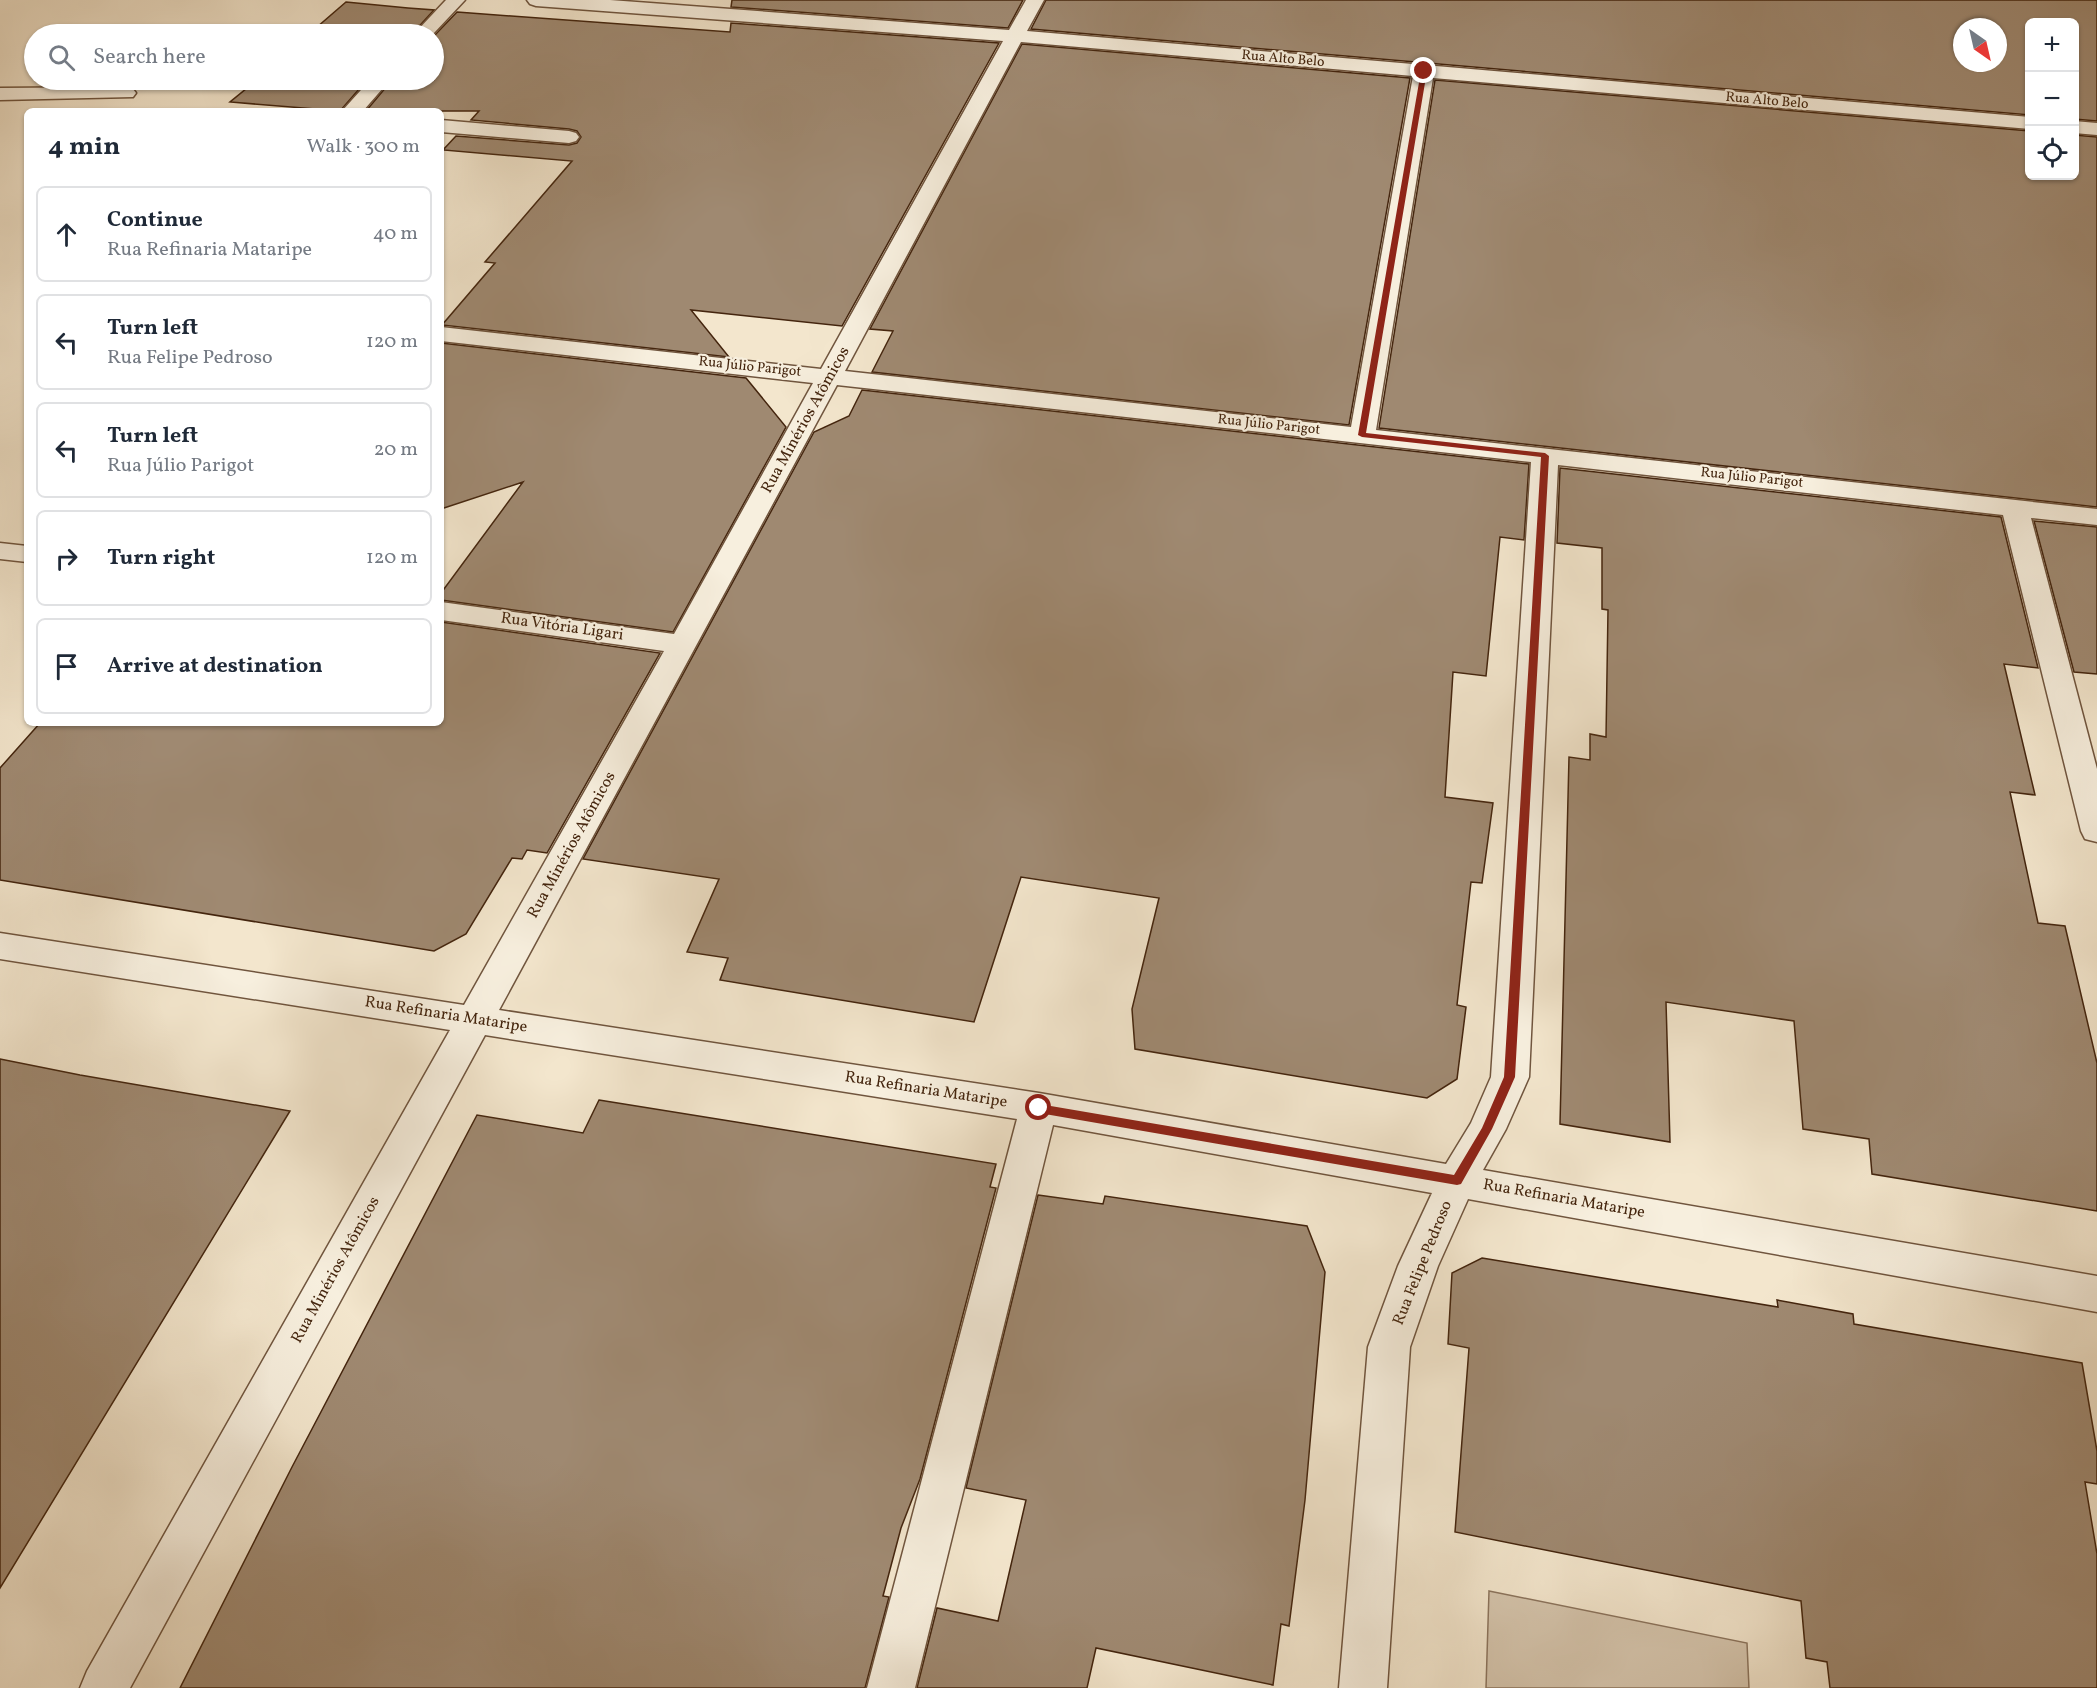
<!DOCTYPE html>
<html lang="en">
<head>
<meta charset="utf-8">
<style>
	:root { --surface:#fff; --page:#f6f6f7; --text:#1f2937; --muted:#747a83; --line:#e0e1e3 }
	body { margin:0; font-family:Vollkorn,serif; background:var(--page); color:var(--text) }
	.controls { position:absolute; right:18px; top:18px; display:grid; overflow:hidden; border-radius:9px; box-shadow:0 2px 4px #0004 }
	.controls button { width:54px; height:54px; display:grid; place-items:center; padding:0; border:0; border-bottom:2px solid var(--line); background:var(--surface); color:var(--text); font:30px sans-serif }
	.compass { position:absolute; left:1953px; top:18px; width:54px; height:54px; border-radius:50%; background:var(--surface); box-shadow:0 2px 4px #0004; rotate:146deg }
	.stop { position:absolute; width:18px; height:18px; margin:-14px; border:4px solid #8f2418; border-radius:50%; background:#fff }
	.stop.end { background:#8f2418; border-color:#fff; box-shadow:0 2px 6px #0008 }
	.list { margin:0; padding:0; list-style:none }
	h2 { display:flex; justify-content:space-between; align-items:center; height:78px; margin:0; padding:0 24px; font-size:26px }
	h2 small { font-size:20px; font-weight:400; color:var(--muted) }
	.list li { display:grid; grid-template-columns:39px 1fr auto; gap:18px; align-items:center; box-sizing:border-box; height:96px; margin:0 12px 12px; padding:0 12px; border:2px solid var(--line); border-radius:9px }
	.list b { display:block; font-size:22px; white-space:nowrap }
	.list p { margin:0; font-size:20px; white-space:nowrap; color:var(--muted) }
	.list em { font-size:20px; font-style:normal; color:var(--muted) }
	.icon { flex:none; width:33px; height:33px; fill:none; stroke:currentColor; stroke-width:2; stroke-linecap:round; stroke-linejoin:round }
	.map { position:relative; flex:none; width:2097px; height:1688px; overflow:hidden }
	.search { position:absolute; background:var(--surface); box-shadow:0 2px 4px #0004; left:24px; top:24px; width:420px; height:66px; display:flex; align-items:center; gap:15px; box-sizing:border-box; padding:0 21px; border-radius:33px; color:var(--muted); font-size:22px }
	.panel { position:absolute; background:var(--surface); box-shadow:0 2px 4px #0004; left:24px; top:108px; width:420px; height:618px; border-radius:9px }
	.map>svg:first-child { display:block }
	.green { fill:#d5c5ad; stroke:#8c755e; stroke-width:1.5 }
	.building { fill:#9f8971; stroke:#44250e; stroke-width:1.5; fill-rule:evenodd }
	.lines { fill:none; stroke-linecap:round; stroke-linejoin:round }
	.minor-casing { stroke:#70553e; stroke-width:3 }
	.minor { fill:#f7efde; fill-rule:evenodd }
	.route { fill:#8f2418 }
	.labels { text-anchor:middle; dominant-baseline:central; stroke-width:4.5; stroke-linejoin:round; paint-order:stroke }
	.far-street-label { font-size:14px; fill:#44250e; stroke:#f7efde }
	.street-label { font-size:16px; fill:#44250e; stroke:#f7efde }
</style>
</head>
<body>
<div class="map">
<svg width="2097" height="1688" viewBox="0 0 2097 1688">
	<rect width="100%" height="100%" fill="#f3e6cd"/>
	<filter id="stains"><feTurbulence type="fractalNoise" baseFrequency=".00333" numOctaves="4"/><feColorMatrix values="0 0 0 0 .2 0 0 0 0 .09 0 0 0 0 .02 0 0 0 .5 -.17"/></filter>
	<radialGradient id="worn" r=".72"><stop offset=".6" stop-color="#630" stop-opacity="0"/><stop offset="1" stop-color="#630" stop-opacity=".3"/></radialGradient>
	<path class="green" d="M1489 1591 1747 1643 1749 1688H1486Z"/>
	<path class="building" d="M732 0H1023L1008 28 731 7Z
		M1046 0H2097V121L2074 119V22H2030V115L1031 29ZM1962 27H1998V63H1962Z
		M346 2 408 8 434 10 412 34H309Z
		M457 12 730 32 731 23 999 43 842 326 691 310 729 357 442 325 495 263 485 262 572 161 443 150 456 136 569 145 577 143 581 137 577 131 569 129 471 120 479 111H366L392 80H434V36Z
		M1022 44 1410 78 1349 425 872 372 893 331 870 329Z
		M257 80H367L340 111 230 102Z
		M1435 80 2030 131V176H2074V135L2097 137V507L1379 428Z
		M441 343 746 378 786 427 673 632 441 600V593L523 482 441 509Z
		M862 390 1529 464 1524 540 1500 537 1486 676 1453 672 1445 797 1493 803 1482 883 1471 882 1457 1005 1466 1007 1457 1079 1427 1098 1135 1049 1132 1009 1159 898 1021 877 974 1022 720 980 728 958 687 952 719 879 583 859 814 432 849 416Z
		M1560 468 2001 517 2038 668 2004 664 2035 795 2010 792 2038 923 2065 926 2097 1063V1211L1872 1174 1869 1139 1803 1129 1794 1021 1666 1002 1670 1142 1560 1124 1569 757 1590 760V734L1606 737 1608 610 1602 609V548L1557 543Z
		M2034 521 2097 527V674L2074 672Z
		M441 622 660 653 547 853 527 850 522 859 512 858 466 934 434 951 0 880V768L40 723H441Z
		M0 1059 80 1075 290 1111 0 1588Z
		M599 1100 996 1164 990 1187 996 1188 920 1479 901 1528 883 1596 889 1597 865 1688H180L292 1467 477 1115 583 1133Z
		M1038 1195 1103 1204 1105 1196 1307 1226 1325 1272 1305 1500 1289 1626 1281 1624 1273 1685 1096 1648 1087 1688H917L937 1608 998 1621 1026 1500 966 1488Z
		M1482 1258 1778 1307 1777 1300 1853 1314 1854 1324 2082 1363 2097 1451V1484L2085 1482 2097 1554V1688H1830L1827 1662 1806 1658 1801 1601 1455 1532 1469 1348 1448 1344 1452 1273Z"/>
	<g class="lines">
		<defs>
			<path id="minor" d="M446 0H465L433 34H414Z
				M527 0H610L1009 30 1026 0H1044L1027 31 2030 117V129L1433 78 1376 430 2097 509V525L2031 518 2097 769V842L2085 839 2081 831 2003 515 1558 465 1529 1077 1506 1129 1483 1170 2097 1276V1312L1468 1199 1438 1266 1410 1347 1387 1688H1339L1368 1347 1398 1266 1432 1193 1053 1125 915 1688H867L1017 1119 485 1035 130 1688H80L87 1671 450 1030 0 959V933L464 1005 664 651 441 620V602L674 634 813 383 441 341V327L821 369 1003 41 536 6 530 4ZM1021 42 1413 76 1351 427 845 371ZM837 385 1531 462 1491 1077 1471 1123 1446 1164 1039 1093 499 1010Z
				M370 80H390L363 111H342Z
				M126 87 133 89 136 93 133 97 0 100V88Z
				M441 120 569 131 576 133 579 137 576 141 569 143 441 132Z
				M2074 121 2097 123V135L2074 133Z
				M0 543 27 546V562L0 559Z"/>
		</defs>
		<use href="#minor" class="minor-casing"/>
		<use href="#minor" class="minor"/>
	</g>
	<path class="route" d="M1424 70 1427 71 1366 433 1545 453 1549 456 1515 1077 1492 1129 1461 1184 1457 1185 1039 1113 1034 1108 1039 1104 1454 1175 1482 1128 1504 1077 1541 457 1362 437 1358 435 1421 71Z"/>
	<g class="labels">
		<g class="far-street-label">
			<text transform="translate(1283 59) rotate(5)">Rua Alto Belo</text>
			<text transform="translate(1767 101) rotate(5)">Rua Alto Belo</text>
			<text transform="translate(750 367) rotate(6)">Rua Júlio Parigot</text>
			<text transform="translate(1269 425) rotate(6)">Rua Júlio Parigot</text>
			<text transform="translate(1752 478) rotate(6)">Rua Júlio Parigot</text>
		</g>
		<g class="street-label">
			<text transform="translate(806 420) rotate(-61)">Rua Minérios Atômicos</text>
			<text transform="translate(562 627) rotate(8)">Rua Vitória Ligari</text>
			<text transform="translate(572 845) rotate(-61)">Rua Minérios Atômicos</text>
			<text transform="translate(446 1015) rotate(9)">Rua Refinaria Mataripe</text>
			<text transform="translate(926 1090) rotate(9)">Rua Refinaria Mataripe</text>
			<text transform="translate(1564 1199) rotate(10)">Rua Refinaria Mataripe</text>
			<text transform="translate(1423 1263) rotate(-68)">Rua Felipe Pedroso</text>
			<text transform="translate(336 1270) rotate(-61)">Rua Minérios Atômicos</text>
		</g>
	</g>
	<rect width="100%" height="100%" filter="url(#stains)"/>
	<rect width="100%" height="100%" fill="url(#worn)"/>
</svg>
<div class="controls">
<button>+</button>
<button>−</button>
<button><svg class="icon" aria-label="locate" viewBox="0 0 24 24"><circle cx="12" cy="12" r="6"/><path d="M12 2v4M12 18v4M2 12h4M18 12h4"/></svg></button>
</div>
<svg class="compass" viewBox="-18 -18 36 36"><path d="M0-13l5 13h-10z" fill="#e53935"/><path d="M0 13l5-13h-10z" fill="#747a83"/></svg>
<div class="stop" style="left:1039px;top:1108px"></div>
<div class="stop end" style="left:1424px;top:71px"></div>
<div class="search"><svg class="icon" aria-label="search" viewBox="0 0 24 24"><circle cx="10" cy="10" r="6"/><path d="M15 15l6 6"/></svg>Search here</div>
<section class="panel">
<h2>4 min<small>Walk · 300 m</small></h2>
<ul class="list">
<li><svg class="icon" aria-label="ahead" viewBox="0 0 24 24"><path d="M12 20V5M6 11l6-6 6 6"/></svg><div><b>Continue</b><p>Rua Refinaria Mataripe</p></div><em>40 m</em></li>
<li><svg class="icon" aria-label="left" viewBox="0 0 24 24"><path d="M17 20v-9H6M10 6l-5 5 5 5"/></svg><div><b>Turn left</b><p>Rua Felipe Pedroso</p></div><em>120 m</em></li>
<li><svg class="icon" aria-label="left" viewBox="0 0 24 24"><path d="M17 20v-9H6M10 6l-5 5 5 5"/></svg><div><b>Turn left</b><p>Rua Júlio Parigot</p></div><em>20 m</em></li>
<li><svg class="icon" aria-label="right" viewBox="0 0 24 24"><path d="M7 20v-9h11M14 6l5 5-5 5"/></svg><div><b>Turn right</b></div><em>120 m</em></li>
<li><svg class="icon" aria-label="arrive" viewBox="0 0 24 24"><path d="M6 21V4h12l-3 4 3 4H6"/></svg><div><b>Arrive at destination</b></div></li>
</ul>
</section>
</div>
</body>
</html>
